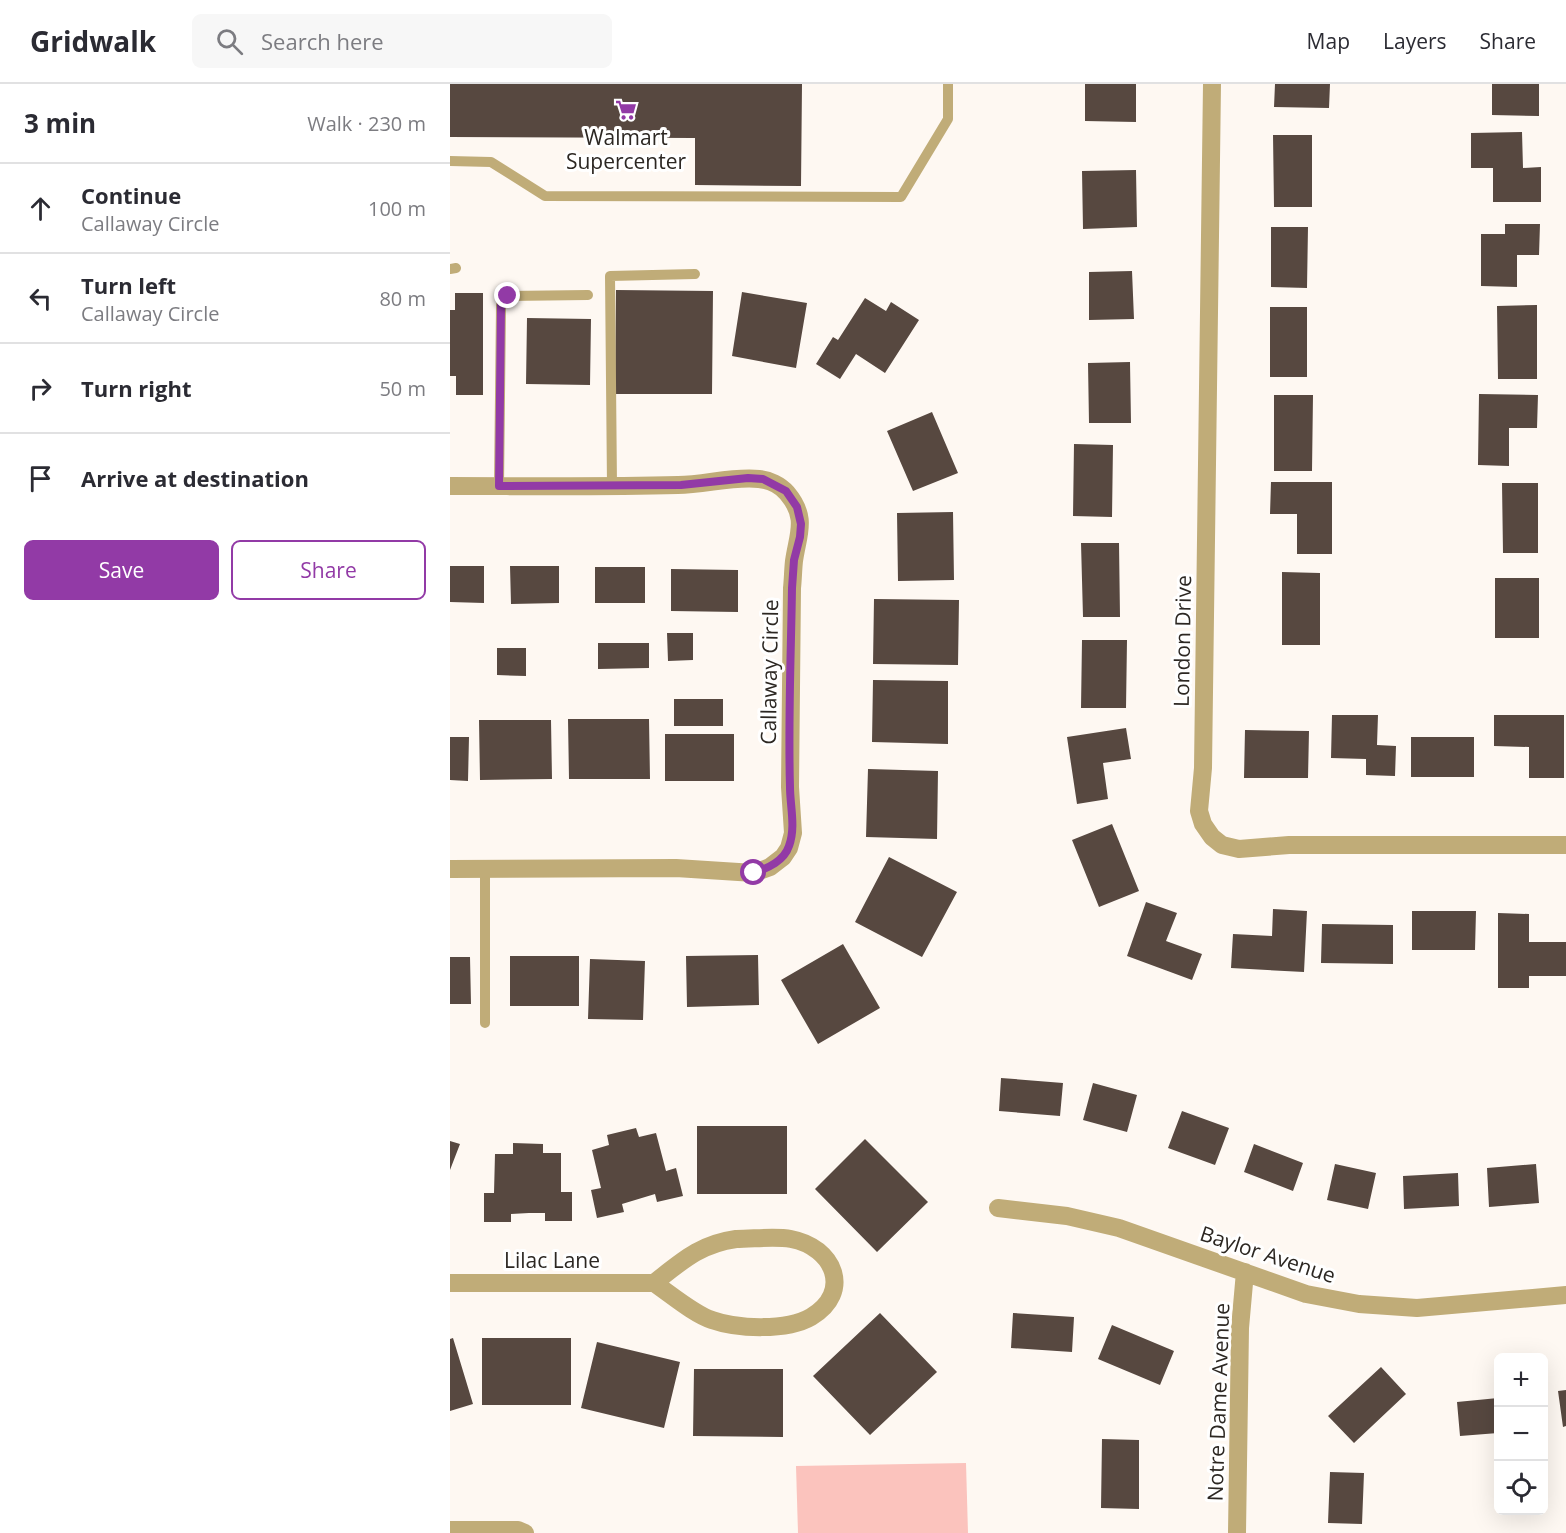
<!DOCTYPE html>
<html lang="en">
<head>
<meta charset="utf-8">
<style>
	:root { --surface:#fff; --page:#f7f7f7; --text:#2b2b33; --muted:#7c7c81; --line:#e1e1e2; --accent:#923aa6 }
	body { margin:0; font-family:"Open Sans",sans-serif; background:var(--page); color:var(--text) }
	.controls { position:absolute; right:18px; bottom:18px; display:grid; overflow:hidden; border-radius:9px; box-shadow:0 6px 24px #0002 }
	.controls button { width:54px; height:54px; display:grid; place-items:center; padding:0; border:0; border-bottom:2px solid var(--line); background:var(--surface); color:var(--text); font:30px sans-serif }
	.stop { position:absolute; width:18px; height:18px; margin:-14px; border:4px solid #923aa6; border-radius:50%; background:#fff }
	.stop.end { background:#923aa6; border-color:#fff; box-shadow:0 2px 6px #0008 }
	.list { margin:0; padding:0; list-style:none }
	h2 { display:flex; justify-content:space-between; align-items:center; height:78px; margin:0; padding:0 24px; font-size:26px }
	h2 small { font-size:20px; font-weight:400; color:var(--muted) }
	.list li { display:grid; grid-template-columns:39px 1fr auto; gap:18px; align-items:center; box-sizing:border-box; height:90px; padding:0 24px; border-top:2px solid var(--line) }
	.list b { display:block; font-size:22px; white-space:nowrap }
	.list p { margin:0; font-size:20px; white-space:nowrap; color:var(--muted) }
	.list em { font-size:20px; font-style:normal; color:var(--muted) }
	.actions { display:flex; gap:12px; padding:18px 24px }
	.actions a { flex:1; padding:14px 0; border:2px solid var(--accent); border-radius:9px; text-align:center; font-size:21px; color:var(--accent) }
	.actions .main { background:var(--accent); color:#fff }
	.icon { flex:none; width:33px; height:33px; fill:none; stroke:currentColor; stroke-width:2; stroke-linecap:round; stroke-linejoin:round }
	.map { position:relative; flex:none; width:1116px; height:1449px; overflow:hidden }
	header { display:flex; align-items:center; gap:36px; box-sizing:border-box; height:84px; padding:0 30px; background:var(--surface); border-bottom:2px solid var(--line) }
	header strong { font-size:28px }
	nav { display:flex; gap:33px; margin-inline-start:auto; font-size:21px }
	.search { width:420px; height:54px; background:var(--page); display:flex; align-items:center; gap:15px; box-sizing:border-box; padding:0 21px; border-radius:9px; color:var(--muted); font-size:22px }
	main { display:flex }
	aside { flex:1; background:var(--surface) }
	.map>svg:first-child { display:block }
	.green { fill:#fbc3bd }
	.building { fill:#574840 }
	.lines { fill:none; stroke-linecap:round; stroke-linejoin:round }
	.service { stroke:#c0ac78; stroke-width:10 }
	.minor { stroke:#c0ac78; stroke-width:18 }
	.route { stroke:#923aa6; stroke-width:8 }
	.labels { text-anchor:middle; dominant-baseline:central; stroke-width:6; stroke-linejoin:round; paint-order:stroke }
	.poi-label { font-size:21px; fill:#2c2722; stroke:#fff }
	.street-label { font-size:21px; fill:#2c2722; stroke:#fff }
</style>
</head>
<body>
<header>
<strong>Gridwalk</strong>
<div class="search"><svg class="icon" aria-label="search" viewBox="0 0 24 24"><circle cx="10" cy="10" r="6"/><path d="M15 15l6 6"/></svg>Search here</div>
<nav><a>Map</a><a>Layers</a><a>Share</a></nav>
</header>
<main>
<aside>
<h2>3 min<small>Walk · 230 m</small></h2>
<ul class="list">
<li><svg class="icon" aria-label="ahead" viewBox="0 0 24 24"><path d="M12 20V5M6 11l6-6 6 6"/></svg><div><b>Continue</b><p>Callaway Circle</p></div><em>100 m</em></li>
<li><svg class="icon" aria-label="left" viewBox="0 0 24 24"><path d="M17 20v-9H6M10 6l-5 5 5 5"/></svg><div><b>Turn left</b><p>Callaway Circle</p></div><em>80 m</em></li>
<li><svg class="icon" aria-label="right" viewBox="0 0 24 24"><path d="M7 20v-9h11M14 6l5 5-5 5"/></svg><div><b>Turn right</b></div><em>50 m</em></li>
<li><svg class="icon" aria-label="arrive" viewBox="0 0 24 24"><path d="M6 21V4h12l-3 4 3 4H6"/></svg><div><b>Arrive at destination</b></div></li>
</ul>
<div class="actions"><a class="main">Save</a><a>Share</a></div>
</aside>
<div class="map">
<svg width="1116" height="1449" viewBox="0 0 1116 1449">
	<rect width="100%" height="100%" fill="#fef8f2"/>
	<path class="green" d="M516 1379 518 1449H348L346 1382Z"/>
	<path class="building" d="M0 0H352L351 102 245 101V54L0 53Z
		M635 0H686V38L635 37Z
		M825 0H880L879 24 824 23Z
		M1042 0H1089V32L1042 31Z
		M1072 48 1073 84 1091 83V118H1043V84H1021V49Z
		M823 51H862V123H824Z
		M686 86 687 143 633 145 632 87Z
		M1055 140H1090L1089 171H1067V203L1031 202V150H1055Z
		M821 143H858L857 204 821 203Z
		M682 187 684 235 639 236V188Z
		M166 206 263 207 262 310H165Z
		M292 208 357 219 346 284 282 272Z
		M5 209H33V311H6V292H0V226H5Z
		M415 214 436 227 441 218 469 236 435 289 406 270 390 295 366 280 383 253 388 256Z
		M1087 221V295H1048L1047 222Z
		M820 223H857V293H820Z
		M77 234 141 235 140 301 76 300Z
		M680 278 681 339H639L638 279Z
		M1029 310 1088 311 1087 344H1059V382L1028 381Z
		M824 311H863L862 387H824Z
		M482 328 508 389 463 407 437 347Z
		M624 360 663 361 662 433 623 432Z
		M821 398H882V470H847V430H820Z
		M1052 399H1088V469H1053Z
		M503 428 504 496 448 497 447 429Z
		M631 459H669L670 533H633Z
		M0 482H34V519L0 518Z
		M60 482H109V519L61 520Z
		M145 483H195V519H145Z
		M221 485 288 486V528L221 527Z
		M832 488 870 489V561H832Z
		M1045 494H1089V554H1045Z
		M424 515 509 516 508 581 423 580Z
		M217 549H243V576L218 577Z
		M632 556H677L676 624H631Z
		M148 559H199V584L148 585Z
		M47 564H76V592L47 591Z
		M423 596 498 597V660L422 658Z
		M224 615H273V642H224Z
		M882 631H928L927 661 946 662 945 692 916 691V675L881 674Z
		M1044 631H1114V694H1079V663L1044 662Z
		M118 635H199L200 695H119Z
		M29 636H101L102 695 30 696Z
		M676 644 681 675 653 679 658 715 627 720 617 653Z
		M795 646 859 647 858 694H794Z
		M215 650H284V697H215Z
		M0 653H19L18 697 0 696Z
		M961 653H1024V693H961Z
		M418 685 488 687 487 755 416 753Z
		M662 740 689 807 649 823 622 756Z
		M439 773 507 808 472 873 405 838Z
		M696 818 727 829 716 857 752 870 742 896 677 872Z
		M823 825 857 827 854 888 781 884 783 850 822 852Z
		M962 827H1026L1025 866H962Z
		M1048 829 1079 830V858H1116V892H1079V904H1048Z
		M872 840 943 841V880L871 879Z
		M393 860 430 924 368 960 331 896Z
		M308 871 309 921 237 923 236 872Z
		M60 872H129V922H60Z
		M0 873H20L21 920H0Z
		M140 875 195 877 193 936 138 935Z
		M551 994 613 999 610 1032 549 1027Z
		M643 999 687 1011 677 1048 633 1036Z
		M732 1027 779 1044 765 1081 718 1064Z
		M247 1042H337V1110H247Z
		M186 1044 189 1053 206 1049 216 1087 226 1084 233 1112 207 1118 205 1110 172 1120 174 1128 147 1134 141 1106 151 1104 142 1066 159 1061 157 1051Z
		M415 1055 478 1118 427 1168 365 1105Z
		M0 1057 10 1060 0 1086Z
		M63 1059 93 1060V1069H111V1108H122V1137H95V1129H79L61 1130V1138H34V1109H44L45 1070H63Z
		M804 1060 853 1079 843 1107 794 1088Z
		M885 1080 926 1089 918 1125 877 1116Z
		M1086 1080 1089 1119 1039 1123 1037 1084Z
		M1008 1089 1009 1122 954 1125 953 1092Z
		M430 1229 487 1288 420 1351 363 1292Z
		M563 1229 624 1233 622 1268 561 1264Z
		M662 1241 724 1267 710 1301 648 1275Z
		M3 1254 23 1320 0 1327V1255Z
		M32 1254H121V1321H32Z
		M147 1258 230 1278 214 1344 131 1324Z
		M931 1283 956 1310 904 1359 878 1332Z
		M244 1285H333V1353L243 1352Z
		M1116 1306V1342L1113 1343 1108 1307Z
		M1048 1314V1349L1010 1352 1007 1318Z
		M652 1355 689 1356V1425L651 1424Z
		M880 1388 914 1389 912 1440 878 1439Z"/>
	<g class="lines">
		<path class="service" d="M0 77 41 78 95 112 451 113 498 35V0
			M0 185 6 184
			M49 402 51 221 58 212 138 211
			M162 402 160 192 245 190
			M35 785V939"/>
		<path class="minor" d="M762 0 753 684 749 727 753 740 762 753 772 761 789 765 839 761H1116
			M0 402C76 402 152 403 228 401 255 401 282 392 309 395 319 396 330 401 337 409 358 434 348 449 344 477 343 486 343 495 342 504L340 703 343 749 339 764 333 773 320 783 304 789 226 784 0 785
			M548 1124 617 1132 669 1144 856 1210 909 1220 967 1224 1116 1211
			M286 1155C304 1155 324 1152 341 1155 384 1163 403 1208 361 1233 337 1247 287 1245 262 1236 245 1231 219 1209 204 1199 232 1177 250 1160 286 1155Z
			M0 1199H204
			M0 1446H68L75 1449
			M787 1449 790 1244 795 1188"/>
	</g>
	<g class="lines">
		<path class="route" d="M58 212 51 221 49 402 231 401 298 394 313 395 336 407 347 423 351 440 350 453 344 476 342 504C341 570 338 637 340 703 340 722 346 743 339 762 334 777 318 784 304 789"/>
	</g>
	<defs>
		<symbol id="supermarket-bare" viewBox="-9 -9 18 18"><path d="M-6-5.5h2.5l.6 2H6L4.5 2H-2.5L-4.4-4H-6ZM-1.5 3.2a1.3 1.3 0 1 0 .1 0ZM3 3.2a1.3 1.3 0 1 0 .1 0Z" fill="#923aa6" stroke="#fff" stroke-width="2.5" paint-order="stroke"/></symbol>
	</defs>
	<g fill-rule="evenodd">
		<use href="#supermarket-bare" x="161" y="11" width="30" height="30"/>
	</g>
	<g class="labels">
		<g class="poi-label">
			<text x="176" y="53">Walmart<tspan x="176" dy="24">Supercenter</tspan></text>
		</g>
		<g class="street-label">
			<text transform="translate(732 557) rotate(-89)">London Drive</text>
			<text transform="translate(319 588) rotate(-89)">Callaway Circle</text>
			<text transform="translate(818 1170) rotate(18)">Baylor Avenue</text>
			<text x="102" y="1176">Lilac Lane</text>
			<text transform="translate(768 1318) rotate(-88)">Notre Dame Avenue</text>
		</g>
	</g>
</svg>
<div class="controls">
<button>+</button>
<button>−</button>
<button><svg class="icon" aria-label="locate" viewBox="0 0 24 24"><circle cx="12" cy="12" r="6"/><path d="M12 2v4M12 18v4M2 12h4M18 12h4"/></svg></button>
</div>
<div class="stop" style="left:304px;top:789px"></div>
<div class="stop end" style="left:58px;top:212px"></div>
</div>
</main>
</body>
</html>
